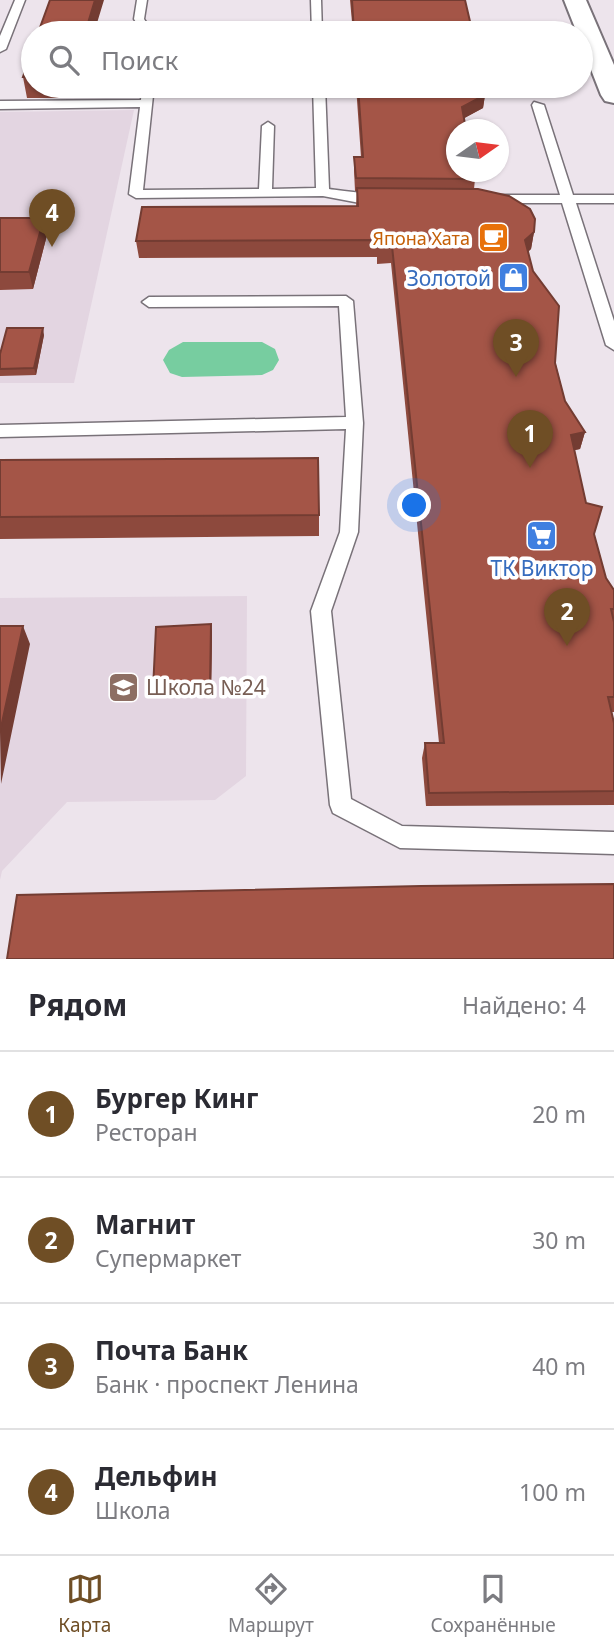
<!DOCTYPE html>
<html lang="ru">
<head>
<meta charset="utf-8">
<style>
	:root { --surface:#fff; --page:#f2f2f3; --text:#2b2b33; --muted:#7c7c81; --line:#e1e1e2; --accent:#6f4e25 }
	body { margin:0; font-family:"Noto Sans",sans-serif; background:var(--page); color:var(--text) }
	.compass { position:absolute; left:446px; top:119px; width:63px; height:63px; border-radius:50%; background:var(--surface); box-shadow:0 2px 5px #0004; rotate:76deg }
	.you { position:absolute; left:415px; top:506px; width:24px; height:24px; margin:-18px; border:5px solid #fff; border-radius:50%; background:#1a73e8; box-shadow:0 0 0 10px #1a73e833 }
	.badge { display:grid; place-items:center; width:46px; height:46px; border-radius:50%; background:var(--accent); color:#fff; font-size:23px; font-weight:700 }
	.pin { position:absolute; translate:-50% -58px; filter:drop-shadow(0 2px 4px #0008) }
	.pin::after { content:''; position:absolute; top:37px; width:24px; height:21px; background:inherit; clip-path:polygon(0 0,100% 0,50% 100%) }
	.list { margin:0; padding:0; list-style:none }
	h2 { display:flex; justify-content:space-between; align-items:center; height:91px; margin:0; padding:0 28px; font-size:30px }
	h2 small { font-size:23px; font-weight:400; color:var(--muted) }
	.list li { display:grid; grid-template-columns:46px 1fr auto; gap:21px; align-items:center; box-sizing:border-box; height:126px; padding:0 28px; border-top:2px solid var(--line) }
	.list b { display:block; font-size:26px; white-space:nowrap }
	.list p { margin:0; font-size:23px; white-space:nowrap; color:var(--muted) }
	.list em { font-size:23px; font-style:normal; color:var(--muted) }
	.icon { flex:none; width:38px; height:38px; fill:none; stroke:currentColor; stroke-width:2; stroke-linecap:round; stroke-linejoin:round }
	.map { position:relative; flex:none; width:614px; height:959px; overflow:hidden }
	.search { position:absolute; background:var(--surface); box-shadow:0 2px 5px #0004; left:21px; right:21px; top:21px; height:77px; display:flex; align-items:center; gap:18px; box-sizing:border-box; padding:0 24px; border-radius:38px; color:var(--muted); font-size:26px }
	.sheet { height:595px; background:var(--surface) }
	nav { display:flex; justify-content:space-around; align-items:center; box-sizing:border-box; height:98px; border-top:2px solid var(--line); background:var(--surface); font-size:19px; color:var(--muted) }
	nav a { display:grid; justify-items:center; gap:4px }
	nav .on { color:var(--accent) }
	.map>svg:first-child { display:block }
	.built { fill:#e3d5e1 }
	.green { fill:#77cda0 }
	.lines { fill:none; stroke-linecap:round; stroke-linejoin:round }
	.lane-casing { stroke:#797279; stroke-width:3 }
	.primary-casing { stroke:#797279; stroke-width:4 }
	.lane { fill:#fff; fill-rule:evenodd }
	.primary { fill:#fff; fill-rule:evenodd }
	.wall { fill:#8d493d }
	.shaded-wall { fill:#733c32 }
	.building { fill:#a45547; stroke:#733c32; stroke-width:2 }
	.labels { text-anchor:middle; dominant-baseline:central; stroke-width:7; stroke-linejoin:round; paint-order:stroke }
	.far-food-label { font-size:18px; fill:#c56008; stroke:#fff; text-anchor:end }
	.shop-label { font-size:21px; fill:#366cbe; stroke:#fff; text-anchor:end }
	.education-label { font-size:21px; fill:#785e54; stroke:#fff; text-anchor:start }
</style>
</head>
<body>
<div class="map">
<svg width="614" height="959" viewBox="0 0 614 959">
	<rect width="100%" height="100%" fill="#ede4ec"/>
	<path class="built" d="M134 110 74 383H0V112Z
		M247 596 246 776 215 800 67 802 2 871 0 880V598Z"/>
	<path class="green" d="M238 86H282L281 96H237Z
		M183 342H262L275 349 279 360 273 370 262 375 182 377 170 373 163 360 169 350Z"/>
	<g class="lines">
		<defs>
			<path id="lane" d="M15 0H25L6 49 0 52V36Z
				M137 0H147L144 19 153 33H143L134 19Z
				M311 0H321L322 33H312Z
				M142 86H154L143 190 259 189 262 126 268 122 274 126 272 189 316 188 313 86H325L329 189C341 191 381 194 387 199L380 203H360L323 196 136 198 129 194 140 107 0 109V101L141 100Z
				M534 102 544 105 573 195H614V203H576L614 321V350L606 345 562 203H492L485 199 492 195H560L532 105Z
				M346 296 353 301 363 423 358 532 331 611 351 799 402 826 614 832V854L400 848 333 813 330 805 311 611 340 532 346 429 0 437V425L346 417 339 306 149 307 142 302 149 297Z"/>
			<path id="primary" d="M564 0H586L614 65V103L605 101 601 95 581 44V33H577Z"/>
		</defs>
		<use href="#lane" class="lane-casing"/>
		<use href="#primary" class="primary-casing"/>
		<use href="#lane" class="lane"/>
		<use href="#primary" class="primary"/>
	</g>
	<path class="wall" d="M350 0H465L472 30V33H353Z
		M33 47V86H80L77 98H27L23 77Z
		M356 86H482L485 95 483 108 464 118 475 179 474 189 534 232 531 249 528 251 565 401 585 432 580 449 574 450 586 503 606 578 614 590V712H611L614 723V805L426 806 422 758 425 743H439L391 263 377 264V257L139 258 136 241 356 206 357 191H355L354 170V157H361Z
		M0 218H44L47 235 33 289 0 290Z
		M44 335 36 375 0 376V354Z
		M0 460 319 515V536L0 539Z
		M212 631 211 693 154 696 153 690Z"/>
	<path class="shaded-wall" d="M95 0H104L94 33H85Z
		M75 86H80L77 98Z
		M485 95 483 108 461 120 462 107Z
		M44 218 47 235 33 289 29 272Z
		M534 232 531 249 522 258 525 240Z
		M43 328 44 335 36 375 34 368Z
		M585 432 580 449 566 452 571 435Z
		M211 624 212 631 211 693 210 687Z
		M23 626 30 644 1 784 0 732Z"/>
	<path class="building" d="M50 0H95L85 33H38Z
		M352 0H465L472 30H468L469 33H354Z
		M33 47V77H23Z
		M358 86H482L485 95 462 107 466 130H457V172H474L475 179 356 178 354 157H363Z
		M357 188 478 189 509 196 530 209 535 219 534 232 525 240 533 271 559 306 555 363 565 401 585 432 571 435 586 503 602 507 594 534 606 578 614 590V609H611L614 622V697H608L614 723V791L429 793 425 743H444L392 246 378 247V240L136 241 142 207 358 206Z
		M0 218H44L29 272H0Z
		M7 328H43L34 368 0 369V354Z
		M318 458 319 515 0 517V460Z
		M211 624 210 687 153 690 156 627Z
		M0 626H23L0 732Z
		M614 884V959H7L17 895 421 886Z"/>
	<defs>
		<symbol id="cafe-square" viewBox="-11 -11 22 22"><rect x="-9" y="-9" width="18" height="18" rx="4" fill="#e8710a" stroke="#fff"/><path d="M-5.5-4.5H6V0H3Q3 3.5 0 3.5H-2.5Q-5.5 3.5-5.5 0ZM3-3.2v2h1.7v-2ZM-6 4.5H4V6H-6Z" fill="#fff"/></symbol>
		<symbol id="shop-square" viewBox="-11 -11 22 22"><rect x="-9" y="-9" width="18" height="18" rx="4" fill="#3f7fe0" stroke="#fff"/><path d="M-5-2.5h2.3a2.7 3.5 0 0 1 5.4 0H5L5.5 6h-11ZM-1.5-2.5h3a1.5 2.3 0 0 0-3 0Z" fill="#fff"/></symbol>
		<symbol id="supermarket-square" viewBox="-11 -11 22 22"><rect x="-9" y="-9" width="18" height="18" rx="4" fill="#3f7fe0" stroke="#fff"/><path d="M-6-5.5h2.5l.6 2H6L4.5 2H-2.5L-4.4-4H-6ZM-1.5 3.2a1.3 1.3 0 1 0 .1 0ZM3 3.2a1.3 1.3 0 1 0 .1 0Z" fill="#fff"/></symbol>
		<symbol id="school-square" viewBox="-11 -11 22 22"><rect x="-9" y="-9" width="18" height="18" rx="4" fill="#8d6e63" stroke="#fff"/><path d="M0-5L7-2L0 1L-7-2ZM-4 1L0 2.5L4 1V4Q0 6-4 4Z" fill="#fff"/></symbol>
	</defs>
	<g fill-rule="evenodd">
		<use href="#cafe-square" x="476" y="220" width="35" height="35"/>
		<use href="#shop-square" x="496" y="260" width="35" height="35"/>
		<use href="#supermarket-square" x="524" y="518" width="35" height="35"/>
		<use href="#school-square" x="106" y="670" width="35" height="35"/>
	</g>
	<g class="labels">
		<g class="far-food-label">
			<text x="470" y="238">Япона Хата</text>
		</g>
		<g class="shop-label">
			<text x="491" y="278">Золотой</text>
			<text x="542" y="568" text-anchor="middle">ТК Виктор</text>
		</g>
		<g class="education-label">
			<text x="146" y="687">Школа №24</text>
		</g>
	</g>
</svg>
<svg class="compass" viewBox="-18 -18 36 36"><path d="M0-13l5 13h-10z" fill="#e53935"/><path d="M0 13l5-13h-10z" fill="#7c7c81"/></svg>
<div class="you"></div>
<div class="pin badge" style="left:530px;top:468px">1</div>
<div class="pin badge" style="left:567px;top:646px">2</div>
<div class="pin badge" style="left:516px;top:377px">3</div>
<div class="pin badge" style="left:52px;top:247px">4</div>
<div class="search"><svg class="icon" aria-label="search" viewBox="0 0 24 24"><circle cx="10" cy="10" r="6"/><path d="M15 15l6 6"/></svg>Поиск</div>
</div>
<section class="sheet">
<h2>Рядом<small>Найдено: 4</small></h2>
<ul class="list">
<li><span class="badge">1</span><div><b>Бургер Кинг</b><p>Ресторан</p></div><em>20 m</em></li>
<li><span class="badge">2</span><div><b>Магнит</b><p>Супермаркет</p></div><em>30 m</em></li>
<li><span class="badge">3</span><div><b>Почта Банк</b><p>Банк · проспект Ленина</p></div><em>40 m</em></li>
<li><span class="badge">4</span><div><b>Дельфин</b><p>Школа</p></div><em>100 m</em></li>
</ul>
</section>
<nav>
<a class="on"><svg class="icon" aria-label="map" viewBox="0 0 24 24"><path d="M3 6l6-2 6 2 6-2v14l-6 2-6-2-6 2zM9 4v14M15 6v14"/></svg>Карта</a>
<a><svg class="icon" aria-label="directions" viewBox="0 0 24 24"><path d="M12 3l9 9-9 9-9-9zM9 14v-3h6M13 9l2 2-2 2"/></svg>Маршрут</a>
<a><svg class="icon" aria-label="saved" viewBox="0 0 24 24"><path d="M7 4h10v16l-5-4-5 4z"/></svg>Сохранённые</a>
</nav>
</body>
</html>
